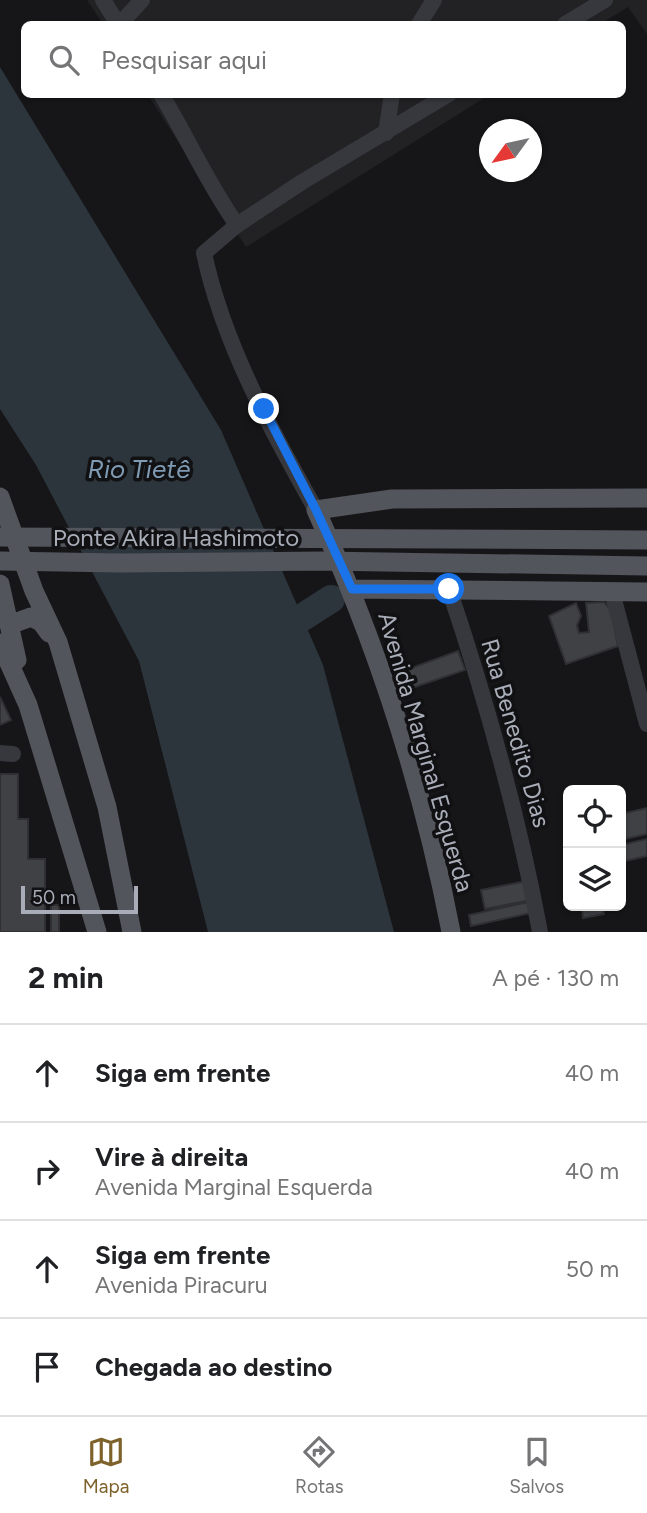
<!DOCTYPE html>
<html lang="pt">
<head>
<meta charset="utf-8">
<style>
	:root { --surface:#fff; --page:#f6f6f6; --text:#202124; --muted:#757577; --line:#e0e0e0; --accent:#7e622b }
	body { margin:0; font-family:Figtree,sans-serif; background:var(--page); color:var(--text) }
	.controls { position:absolute; right:21px; bottom:21px; display:grid; overflow:hidden; border-radius:10px; box-shadow:0 2px 5px #0004 }
	.controls button { width:63px; height:63px; display:grid; place-items:center; padding:0; border:0; border-bottom:2px solid var(--line); background:var(--surface); color:var(--text); font:35px sans-serif }
	.compass { position:absolute; left:479px; top:119px; width:63px; height:63px; border-radius:50%; background:var(--surface); box-shadow:0 2px 5px #0004; rotate:237deg }
	.scale { position:absolute; left:21px; bottom:18px; width:117px; box-sizing:border-box; padding-left:7px; border:4px solid #a8adb8; border-top:0; font-size:19px; line-height:24px; white-space:nowrap; color:#a8adb8; -webkit-text-stroke:5px #111113; paint-order:stroke }
	.stop { position:absolute; width:21px; height:21px; margin:-16px; border:5px solid #1a73e8; border-radius:50%; background:#fff }
	.stop.end { background:#1a73e8; border-color:#fff; box-shadow:0 2px 7px #0008 }
	.list { margin:0; padding:0; list-style:none }
	h2 { display:flex; justify-content:space-between; align-items:center; height:91px; margin:0; padding:0 28px; font-size:30px }
	h2 small { font-size:23px; font-weight:400; color:var(--muted) }
	.list li { display:grid; grid-template-columns:46px 1fr auto; gap:21px; align-items:center; box-sizing:border-box; height:98px; padding:0 28px; border-top:2px solid var(--line) }
	.list b { display:block; font-size:26px; white-space:nowrap }
	.list p { margin:0; font-size:23px; white-space:nowrap; color:var(--muted) }
	.list em { font-size:23px; font-style:normal; color:var(--muted) }
	.icon { flex:none; width:38px; height:38px; fill:none; stroke:currentColor; stroke-width:2; stroke-linecap:round; stroke-linejoin:round }
	.map { position:relative; flex:none; width:647px; height:932px; overflow:hidden }
	.search { position:absolute; background:var(--surface); box-shadow:0 2px 5px #0004; left:21px; right:21px; top:21px; height:77px; display:flex; align-items:center; gap:18px; box-sizing:border-box; padding:0 24px; border-radius:10px; color:var(--muted); font-size:26px }
	.sheet { height:483px; background:var(--surface) }
	nav { display:flex; justify-content:space-around; align-items:center; box-sizing:border-box; height:98px; border-top:2px solid var(--line); background:var(--surface); font-size:19px; color:var(--muted) }
	nav a { display:grid; justify-items:center; gap:4px }
	nav .on { color:var(--accent) }
	.map>svg:first-child { display:block }
	.built { fill:#222225 }
	.water { fill:#2c353c }
	.lines { fill:none; stroke-linecap:round; stroke-linejoin:round }
	.river { stroke:#2c353c; stroke-width:28 }
	.building { fill:#404145; stroke:#303034; stroke-width:2 }
	.minor { stroke:#37383d; stroke-width:16 }
	.major { stroke:#53555c; stroke-width:19 }
	.major-bridge { stroke:#53555c; stroke-width:19 }
	.route { stroke:#1a73e8; stroke-width:9 }
	.labels { text-anchor:middle; dominant-baseline:central; stroke-width:7; stroke-linejoin:round; paint-order:stroke }
	.street-label { font-size:24px; fill:#a8adb8; stroke:#111113 }
	.water-label { font-size:26px; font-style:italic; fill:#7f9bb3; stroke:#111113 }
</style>
</head>
<body>
<div class="map">
<svg width="647" height="932" viewBox="0 0 647 932">
	<rect width="100%" height="100%" fill="#161618"/>
	<path class="built" d="M87 0H647V34L628 7 600 24H103Z
		M148 95H489L246 247Z"/>
	<path class="water" d="M0 67 221 430 323 665 394 932H208L139 661 36 465 0 409Z"/>
	<g class="lines">
		<path class="river" d="M268 629 303 617 331 599"/>
	</g>
	<path class="building" d="M604 602 611 610 618 646 566 664 549 616 576 603 581 616 577 625 579 633 589 632 586 603Z
		M458 651 465 670 409 689 403 671Z
		M0 697 11 720 0 725Z
		M0 774H18V819H28V859H45V932H0Z
		M647 808V834L621 840V814Z
		M647 839V856L621 862V845Z
		M527 881 531 900 485 909 481 890Z
		M533 901 535 912 471 926 469 915Z
		M51 905H59V932H51Z
		M602 906 604 914 583 918 582 908Z"/>
	<g class="lines">
		<path class="minor" d="M103 0 118 24
			M120 24 142 0
			M419 24 434 0
			M565 24 605 0
			M161 94C187 137 208 184 237 225L204 253C223 343 271 430 316 510
			M386 133 392 94
			M237 225 302 182 449 94
			M449 589C487 702 518 815 540 932
			M612 592 647 724
			M0 753 13 754"/>
		<path class="major" d="M0 497 34 591 58 642 107 807 132 932
			M0 584 17 660
			M352 589 647 592
			M9 625 31 617 41 622 49 633
			M0 643 28 705 97 932
			M451 932C423 787 377 644 316 510L392 499 647 498"/>
		<path class="major-bridge" d="M0 537 647 540
			M0 561 121 563 322 561 647 566"/>
	</g>
	<g class="lines">
		<path class="route" d="M264 409 316 510 352 589H449"/>
	</g>
	<g class="labels">
		<g class="street-label">
			<text x="176" y="537">Ponte Akira Hashimoto</text>
			<text transform="translate(516 733) rotate(74)">Rua Benedito Dias</text>
			<text transform="translate(426 752) rotate(74)">Avenida Marginal Esquerda</text>
		</g>
		<g class="water-label">
			<text x="139" y="469">Rio Tietê</text>
		</g>
	</g>
</svg>
<div class="controls">
<button><svg class="icon" aria-label="locate" viewBox="0 0 24 24"><circle cx="12" cy="12" r="6"/><path d="M12 2v4M12 18v4M2 12h4M18 12h4"/></svg></button>
<button><svg class="icon" aria-label="layers" viewBox="0 0 24 24"><path d="M12 4l9 5-9 5-9-5zM3 14l9 5 9-5"/></svg></button>
</div>
<svg class="compass" viewBox="-18 -18 36 36"><path d="M0-13l5 13h-10z" fill="#e53935"/><path d="M0 13l5-13h-10z" fill="#757577"/></svg>
<div class="scale">50 m</div>
<div class="stop" style="left:449px;top:589px"></div>
<div class="stop end" style="left:264px;top:409px"></div>
<div class="search"><svg class="icon" aria-label="search" viewBox="0 0 24 24"><circle cx="10" cy="10" r="6"/><path d="M15 15l6 6"/></svg>Pesquisar aqui</div>
</div>
<section class="sheet">
<h2>2 min<small>A pé · 130 m</small></h2>
<ul class="list">
<li><svg class="icon" aria-label="ahead" viewBox="0 0 24 24"><path d="M12 20V5M6 11l6-6 6 6"/></svg><div><b>Siga em frente</b></div><em>40 m</em></li>
<li><svg class="icon" aria-label="right" viewBox="0 0 24 24"><path d="M7 20v-9h11M14 6l5 5-5 5"/></svg><div><b>Vire à direita</b><p>Avenida Marginal Esquerda</p></div><em>40 m</em></li>
<li><svg class="icon" aria-label="ahead" viewBox="0 0 24 24"><path d="M12 20V5M6 11l6-6 6 6"/></svg><div><b>Siga em frente</b><p>Avenida Piracuru</p></div><em>50 m</em></li>
<li><svg class="icon" aria-label="arrive" viewBox="0 0 24 24"><path d="M6 21V4h12l-3 4 3 4H6"/></svg><div><b>Chegada ao destino</b></div></li>
</ul>
</section>
<nav>
<a class="on"><svg class="icon" aria-label="map" viewBox="0 0 24 24"><path d="M3 6l6-2 6 2 6-2v14l-6 2-6-2-6 2zM9 4v14M15 6v14"/></svg>Mapa</a>
<a><svg class="icon" aria-label="directions" viewBox="0 0 24 24"><path d="M12 3l9 9-9 9-9-9zM9 14v-3h6M13 9l2 2-2 2"/></svg>Rotas</a>
<a><svg class="icon" aria-label="saved" viewBox="0 0 24 24"><path d="M7 4h10v16l-5-4-5 4z"/></svg>Salvos</a>
</nav>
</body>
</html>
